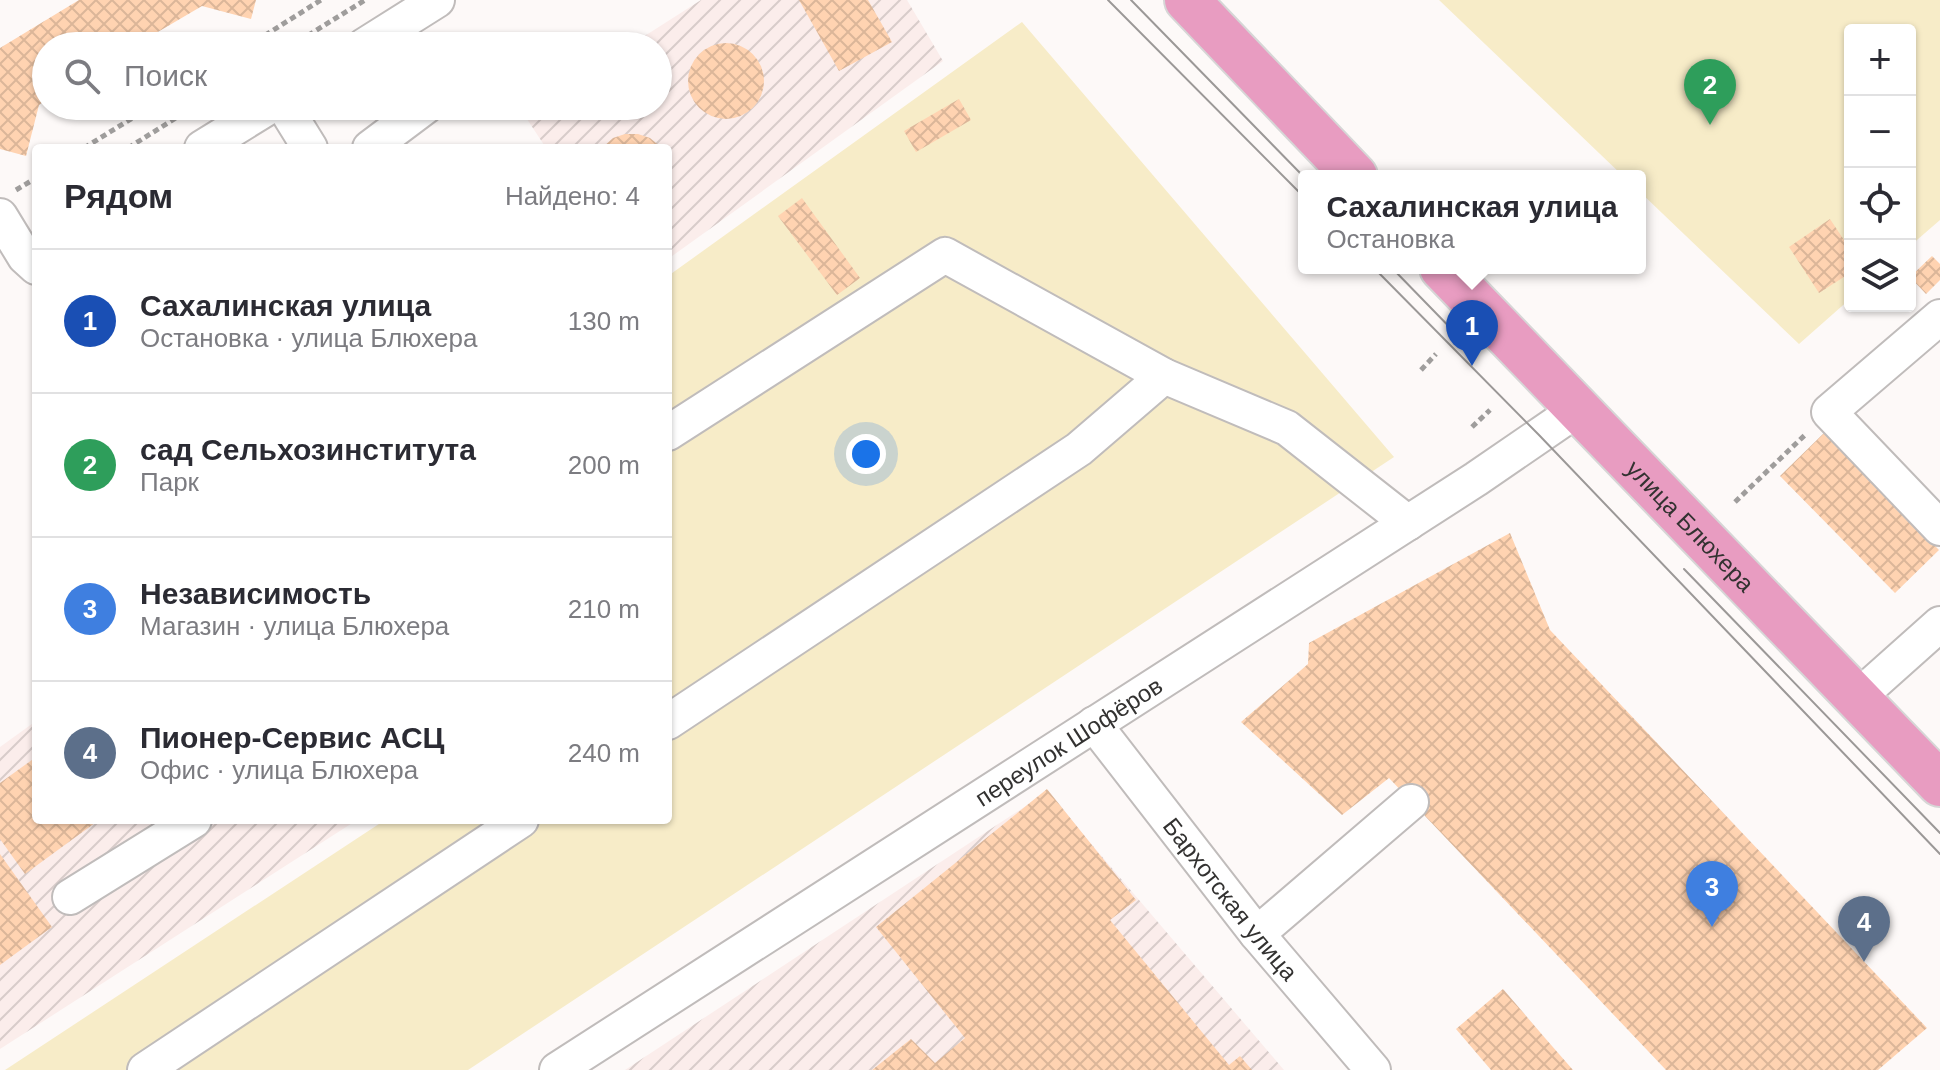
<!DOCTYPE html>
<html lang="ru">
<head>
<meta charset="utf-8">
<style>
	:root { --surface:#fff; --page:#f7f7f7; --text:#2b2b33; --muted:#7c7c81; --line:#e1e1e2; --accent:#111827 }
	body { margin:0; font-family:Helvetica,sans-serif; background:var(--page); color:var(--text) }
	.controls { position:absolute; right:24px; top:24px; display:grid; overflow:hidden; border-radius:8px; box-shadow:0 2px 6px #0004 }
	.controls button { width:72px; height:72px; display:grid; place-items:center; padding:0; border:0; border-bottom:2px solid var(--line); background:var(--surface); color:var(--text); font:40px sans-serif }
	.you { position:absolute; left:866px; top:454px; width:28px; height:28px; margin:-20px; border:6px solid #fff; border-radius:50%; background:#1a73e8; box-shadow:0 0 0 12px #1a73e833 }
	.badge { display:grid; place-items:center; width:52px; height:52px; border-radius:50%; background:var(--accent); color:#fff; font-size:26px; font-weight:700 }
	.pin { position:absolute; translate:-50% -66px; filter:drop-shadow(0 2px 4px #0008) }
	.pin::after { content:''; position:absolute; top:42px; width:28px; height:24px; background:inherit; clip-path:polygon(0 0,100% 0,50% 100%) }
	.popup { position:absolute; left:1298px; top:170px; width:348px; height:104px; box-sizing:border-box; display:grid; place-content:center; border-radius:8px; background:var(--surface); filter:drop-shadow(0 2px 6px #0005); font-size:26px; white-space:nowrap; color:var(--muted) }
	.popup b { font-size:30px; color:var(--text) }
	.popup::after { content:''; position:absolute; left:50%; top:100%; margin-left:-16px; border:16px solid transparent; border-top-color:var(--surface) }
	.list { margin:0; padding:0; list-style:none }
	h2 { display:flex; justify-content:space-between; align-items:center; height:104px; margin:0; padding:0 32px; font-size:34px }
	h2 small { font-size:26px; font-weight:400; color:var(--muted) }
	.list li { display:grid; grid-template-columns:52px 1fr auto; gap:24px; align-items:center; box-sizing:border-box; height:144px; padding:0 32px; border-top:2px solid var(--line) }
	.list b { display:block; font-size:30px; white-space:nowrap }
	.list p { margin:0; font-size:26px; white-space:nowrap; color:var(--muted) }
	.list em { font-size:26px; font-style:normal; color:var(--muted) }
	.icon { flex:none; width:44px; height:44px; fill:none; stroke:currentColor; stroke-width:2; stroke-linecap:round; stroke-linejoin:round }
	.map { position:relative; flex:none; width:1940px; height:1070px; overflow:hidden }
	.search { position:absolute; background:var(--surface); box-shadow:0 2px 6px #0004; left:32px; top:32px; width:640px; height:88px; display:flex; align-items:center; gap:20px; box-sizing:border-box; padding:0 28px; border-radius:44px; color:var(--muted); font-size:30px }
	.panel { position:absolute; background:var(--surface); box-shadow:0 2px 6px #0004; left:32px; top:144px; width:640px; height:680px; border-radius:8px }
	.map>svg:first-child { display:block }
	.industrial { fill:url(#industrial-furrows) }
	.garden { fill:#f7ecc8 }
	.building { fill:url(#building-cross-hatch) }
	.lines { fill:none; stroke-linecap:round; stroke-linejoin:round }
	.minor-casing { stroke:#c0bcbb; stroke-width:38 }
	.major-casing { stroke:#d6d6d6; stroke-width:48 }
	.path { stroke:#9f9d9c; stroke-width:5; stroke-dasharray:6 4; stroke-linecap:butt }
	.minor { stroke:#fff; stroke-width:34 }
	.major { stroke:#e89cc1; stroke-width:44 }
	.tram { stroke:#9b9897; stroke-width:2 }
	.labels { text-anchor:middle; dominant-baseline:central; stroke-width:8; stroke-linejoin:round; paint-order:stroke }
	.street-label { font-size:24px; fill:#333231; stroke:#fff }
</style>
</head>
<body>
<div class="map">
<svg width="1940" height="1070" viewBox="0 0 1940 1070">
	<defs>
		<pattern id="industrial-furrows" width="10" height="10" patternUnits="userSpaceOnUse" patternTransform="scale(2)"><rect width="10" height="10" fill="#fbedeb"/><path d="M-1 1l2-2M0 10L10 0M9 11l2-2" fill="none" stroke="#d8ccca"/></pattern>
		<pattern id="building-cross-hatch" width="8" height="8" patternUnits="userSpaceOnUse" patternTransform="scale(2)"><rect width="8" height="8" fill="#ffd3b1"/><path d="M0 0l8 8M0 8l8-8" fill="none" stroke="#dbb699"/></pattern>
	</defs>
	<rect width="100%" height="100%" fill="#fdf9f8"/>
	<path class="industrial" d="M701 0H907L943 61 668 259V148H546L523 113 534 106H658V46H629Z
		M36 721V820H357L0 1049V747Z
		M1047 792 1284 1070H625Z"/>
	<path class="garden" d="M1439 0H1940V220L1910 246V30H1850V299L1799 344 1640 192V176H1623Z
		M1022 22 1394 457 468 1070H5L385 820H668V276Z"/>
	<path class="building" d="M79 0H256L251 19 202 6 151 36 149 46H46V100L39 105 26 156 0 149V48Z
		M799 0H868L892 42 839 71Z
		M688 81a38 38 0 1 1 76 0a38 38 0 1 1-76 0Z
		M959 99 971 120 916 152 904 131Z
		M625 134H638L650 138 662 148H602L613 138Z
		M802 198 860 278 837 295 778 216Z
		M1830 219 1850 249V273L1819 293 1789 247Z
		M1932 256 1940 264V280L1926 294 1910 277Z
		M1824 433 1939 550 1895 593 1780 476Z
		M1510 533 1550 630 1927 1028 1878 1070H1666L1389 778 1342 815 1241 722 1308 664 1309 643Z
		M36 757V820H99L25 874 0 839V783Z
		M1047 789 1136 900 1110 920 1229 1065 1240 1056 1252 1070H872L911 1039 935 1063 965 1038 876 927Z
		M0 854 52 927 0 965Z
		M1503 989 1545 1038 1573 1070H1491L1456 1029Z"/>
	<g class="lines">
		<defs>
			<g id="minor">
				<path d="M364 46 437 0"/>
				<path d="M284 106 310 148"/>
				<path d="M202 148 270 106"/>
				<path d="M370 148 426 106"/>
				<path d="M0 216 25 257 36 267"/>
				<path d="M1940 317 1829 412 1940 528"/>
				<path d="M668 433 945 255 1164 376 1287 428 1408 523"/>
				<path d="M1857 698 1940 624"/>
				<path d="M668 722 1079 449 1164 376"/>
				<path id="s1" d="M1094 724 1257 934 1373 1070"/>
				<path d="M70 897 194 820"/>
				<path d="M1257 934 1411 802"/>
				<path d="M145 1070 521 820"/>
				<path id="s2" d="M557 1070 1476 479 1578 409"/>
			</g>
			<g id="major">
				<path d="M1187 0 1355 176"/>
				<path id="s3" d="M1442 268 1940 784"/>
			</g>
		</defs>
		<use href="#minor" class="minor-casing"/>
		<use href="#major" class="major-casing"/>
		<path class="path" d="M248 46 321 0
			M291 46 365 0
			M84 148 152 106
			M128 148 195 106
			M16 190 36 178
			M1421 370 1436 354
			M1472 427 1490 410
			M1735 502 1807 433"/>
		<use href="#minor" class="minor"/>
		<use href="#major" class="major"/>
		<path class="tram" d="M1108 0 1304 197
			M1131 0 1304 177
			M1374 268 1539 435 1940 854
			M1392 268 1467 345
			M1684 569 1940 833"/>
	</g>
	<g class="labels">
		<g class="street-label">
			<text stroke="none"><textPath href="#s3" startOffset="358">улица Блюхера</textPath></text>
			<text stroke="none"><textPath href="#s2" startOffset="608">переулок Шофёров</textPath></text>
			<text stroke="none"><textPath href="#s1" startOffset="222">Бархотская улица</textPath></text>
		</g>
	</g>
</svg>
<div class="controls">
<button>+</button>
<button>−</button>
<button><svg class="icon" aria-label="locate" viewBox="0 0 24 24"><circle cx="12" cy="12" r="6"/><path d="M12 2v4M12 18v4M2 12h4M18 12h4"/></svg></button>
<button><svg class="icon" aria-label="layers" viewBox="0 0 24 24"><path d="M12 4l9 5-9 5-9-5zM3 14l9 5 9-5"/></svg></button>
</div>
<div class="you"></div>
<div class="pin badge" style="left:1472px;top:366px;background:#1a4fb4">1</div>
<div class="popup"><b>Сахалинская улица</b>Остановка</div>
<div class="pin badge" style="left:1710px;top:125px;background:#2e9e5b">2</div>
<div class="pin badge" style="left:1712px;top:927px;background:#3f7fe0">3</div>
<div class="pin badge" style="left:1864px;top:962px;background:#5c6f8a">4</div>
<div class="search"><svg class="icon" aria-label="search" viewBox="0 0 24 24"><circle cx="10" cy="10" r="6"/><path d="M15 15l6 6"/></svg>Поиск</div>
<section class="panel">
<h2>Рядом<small>Найдено: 4</small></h2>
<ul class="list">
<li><span class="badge" style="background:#1a4fb4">1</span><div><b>Сахалинская улица</b><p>Остановка · улица Блюхера</p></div><em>130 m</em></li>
<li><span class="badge" style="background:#2e9e5b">2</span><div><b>сад Сельхозинститута</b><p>Парк</p></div><em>200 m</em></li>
<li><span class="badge" style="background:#3f7fe0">3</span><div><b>Независимость</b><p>Магазин · улица Блюхера</p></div><em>210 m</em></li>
<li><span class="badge" style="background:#5c6f8a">4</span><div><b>Пионер-Сервис АСЦ</b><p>Офис · улица Блюхера</p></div><em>240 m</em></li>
</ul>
</section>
</div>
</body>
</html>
